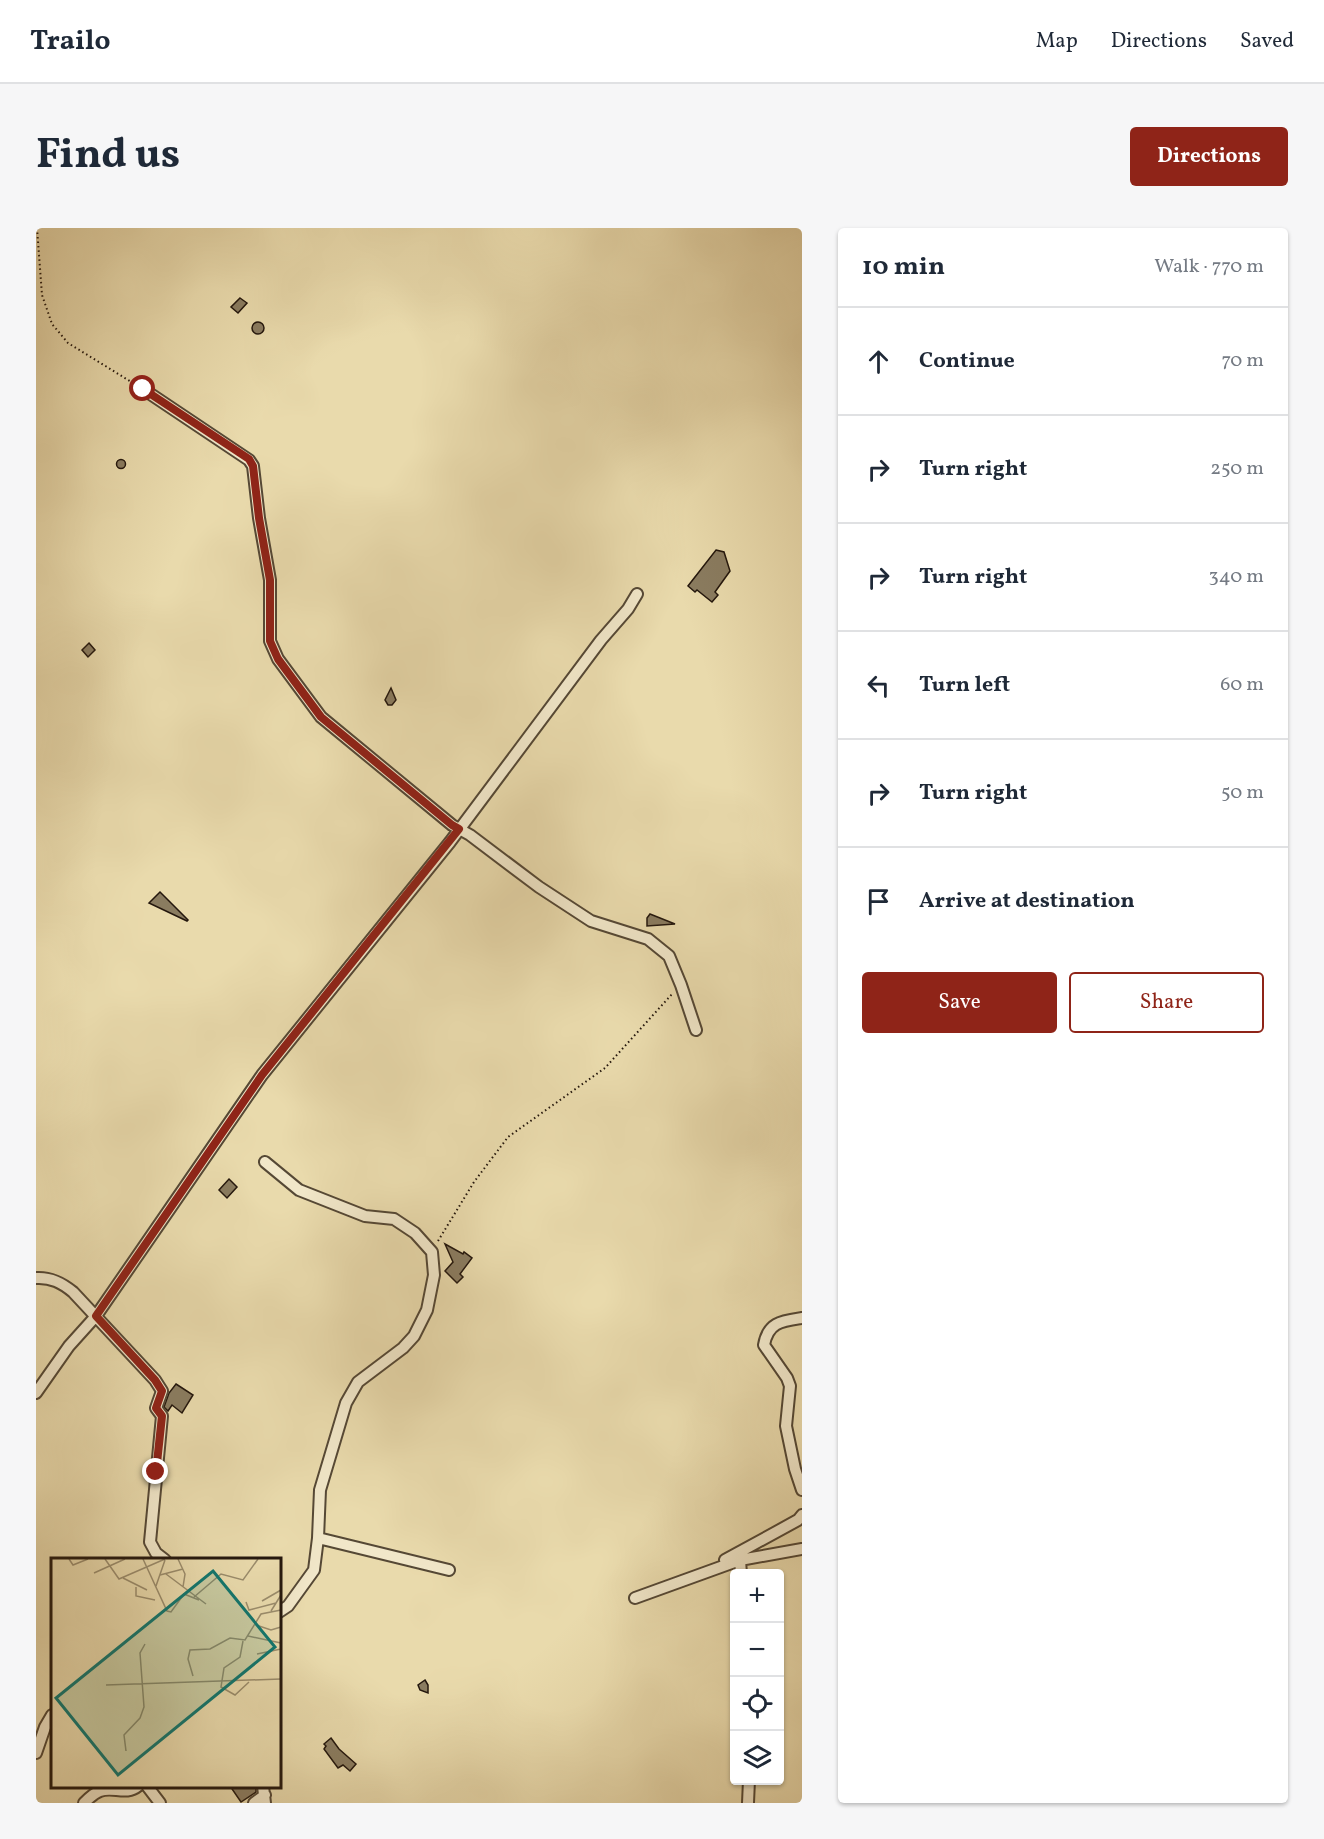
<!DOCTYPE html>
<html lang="en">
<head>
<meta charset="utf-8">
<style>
	:root { --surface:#fff; --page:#f6f6f7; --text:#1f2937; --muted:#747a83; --line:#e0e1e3; --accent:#8f2418 }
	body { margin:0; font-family:Vollkorn,serif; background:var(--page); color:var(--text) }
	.controls { position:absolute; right:18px; bottom:18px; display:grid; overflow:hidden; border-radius:6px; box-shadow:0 2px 4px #0004 }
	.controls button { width:54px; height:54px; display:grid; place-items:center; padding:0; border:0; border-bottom:2px solid var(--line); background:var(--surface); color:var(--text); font:30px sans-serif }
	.stop { position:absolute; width:18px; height:18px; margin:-14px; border:4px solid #8f2418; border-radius:50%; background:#fff }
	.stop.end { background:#8f2418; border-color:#fff; box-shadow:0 2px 6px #0008 }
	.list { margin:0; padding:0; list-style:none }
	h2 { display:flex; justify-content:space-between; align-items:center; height:78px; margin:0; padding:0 24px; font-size:26px }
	h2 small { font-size:20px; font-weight:400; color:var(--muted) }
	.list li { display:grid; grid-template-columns:39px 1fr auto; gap:18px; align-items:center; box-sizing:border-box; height:108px; padding:0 24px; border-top:2px solid var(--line) }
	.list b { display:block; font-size:22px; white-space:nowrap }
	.list em { font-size:20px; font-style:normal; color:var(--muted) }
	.actions { display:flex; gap:12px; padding:18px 24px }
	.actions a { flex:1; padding:14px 0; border:2px solid var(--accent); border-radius:6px; text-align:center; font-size:21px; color:var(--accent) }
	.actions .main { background:var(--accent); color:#fff }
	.icon { flex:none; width:33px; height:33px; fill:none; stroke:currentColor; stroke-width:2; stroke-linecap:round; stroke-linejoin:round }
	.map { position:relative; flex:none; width:766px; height:1575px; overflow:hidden; border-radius:6px }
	header { display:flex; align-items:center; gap:36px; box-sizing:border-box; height:84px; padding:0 30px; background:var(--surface); border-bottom:2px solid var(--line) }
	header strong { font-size:28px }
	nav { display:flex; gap:33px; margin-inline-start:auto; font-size:21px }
	.intro { display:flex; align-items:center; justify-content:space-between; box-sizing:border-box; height:144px; padding:0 36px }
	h1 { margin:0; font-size:42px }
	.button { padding:15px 27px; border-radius:6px; background:var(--accent); color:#fff; font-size:21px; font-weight:700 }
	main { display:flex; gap:36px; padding:0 36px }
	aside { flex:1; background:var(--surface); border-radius:6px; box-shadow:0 2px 4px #0004 }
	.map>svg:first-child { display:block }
	.building { fill:#8a7c60; stroke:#24170d; stroke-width:1.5 }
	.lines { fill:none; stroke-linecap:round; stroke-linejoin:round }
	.minor-casing { stroke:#554835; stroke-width:14 }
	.path { stroke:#24170d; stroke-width:2; stroke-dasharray:1.5 3; stroke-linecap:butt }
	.minor { stroke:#f1e7c9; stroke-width:10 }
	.route { stroke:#8f2418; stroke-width:8 }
	.inset-road { fill:none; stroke:#9a8c6c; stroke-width:1.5 }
	.view { fill:#0f766e; fill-opacity:0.15; stroke:#0f766e; stroke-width:3 }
	.inset-edge { fill:none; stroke:#24170d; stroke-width:3 }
</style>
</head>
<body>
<header>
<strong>Trailo</strong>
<nav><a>Map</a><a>Directions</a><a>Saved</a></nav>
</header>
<div class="intro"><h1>Find us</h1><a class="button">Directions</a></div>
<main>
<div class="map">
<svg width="766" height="1575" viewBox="0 0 766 1575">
	<rect width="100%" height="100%" fill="#e9daac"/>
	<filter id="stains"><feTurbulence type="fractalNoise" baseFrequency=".00333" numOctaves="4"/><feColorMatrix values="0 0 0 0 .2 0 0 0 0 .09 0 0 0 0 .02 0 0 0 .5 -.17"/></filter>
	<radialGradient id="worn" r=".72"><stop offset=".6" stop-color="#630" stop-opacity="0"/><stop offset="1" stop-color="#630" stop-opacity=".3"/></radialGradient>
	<path class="building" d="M204 70 211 75 202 85 195 79Z
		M216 100a6 6 0 1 1 12 0a6 6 0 1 1-12 0Z
		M80.5 236a4.5 4.5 0 1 1 9 0a4.5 4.5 0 1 1-9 0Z
		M680 322 688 324 694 343 679 364 682 367 676 374 661 362 659 364 652 358Z
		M53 415 59 422 52 429 46 422Z
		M355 460 360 472 356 477H352L349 472Z
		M124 664 152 692 151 693 113 675Z
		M614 686 639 696 611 698V690Z
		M193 951 201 959 191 970 183 962Z
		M409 1016 427 1026 428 1024 436 1030 424 1046 427 1049 421 1055 409 1043 417 1034Z
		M140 1156 157 1167 146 1185 136 1177 132 1183 128 1179 133 1165Z
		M389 1452 392 1457V1465L384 1462 382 1457Z
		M295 1510 303 1521 320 1536 314 1543 307 1537 302 1540 288 1521 290 1518 288 1516Z
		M194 1558H220V1564L205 1574Z"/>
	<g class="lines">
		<defs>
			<path id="minor" d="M107 161 213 232 217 238 223 290 234 352V413L242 431 285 489 416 597 434 607 503 659 555 693 612 711 633 728 645 757 660 802
				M229 934 263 962 329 988 358 991 379 1005 396 1024 398 1047 391 1082 378 1108 367 1120 322 1154 310 1175 284 1262 282 1310 278 1342 252 1378 243 1384
				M0 1050C15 1049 26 1055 37 1064L119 1152 126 1163 120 1180 126 1188 114 1314 120 1325 129 1332
				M766 1090C746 1093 732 1094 728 1117L751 1150 754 1158 750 1198 759 1241 766 1262
				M0 1165 33 1118 60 1088 226 847 414 614 565 412 592 381 601 366
				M282 1310 413 1342
				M689 1332 762 1292 766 1287
				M704 1332 705 1346
				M599 1370 704 1332 766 1321
				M0 1525 9 1499 16 1487
				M111 1558 124 1575
				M227 1558 229 1575
				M48 1575C53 1570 58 1565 64 1563 77 1558 90 1568 102 1558
				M218 1575 229 1567
				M712 1575 713 1552"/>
		</defs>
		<use href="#minor" class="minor-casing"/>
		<path class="path" d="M1 0 6 67 16 96 32 115 97 155
			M402 1013 438 954 472 909 569 840 637 765"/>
		<use href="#minor" class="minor"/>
	</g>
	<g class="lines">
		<path class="route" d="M107 161 213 231 217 238 223 290 234 352V413L242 431 285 489 416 597 423 601 226 847 60 1088 119 1152 126 1163 120 1180 126 1188 120 1244"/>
	</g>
	<g transform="translate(15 1330)">
		<rect width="230" height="230" fill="#e9daac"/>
		<path class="inset-road" d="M18 1 22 7 37 1M54 1 68 21 114 1M92 1 116 53 120 54 133 36 148 42M127 1 134 16 132 29M43 15 74 1M115 16 155 46M109 17 132 11M72 20 96 32M105 28 114 2M85 29V38L104 42M143 39 170 16 192 22 207 1M211 43 230 32M195 44 198 52 225 45M220 53 230 37M205 67 220 72 230 69M197 78 230 85M192 83 189 99 173 110 170 129 184 137 198 124M206 96 230 91M142 118 137 101 139 92 159 91 179 80 194 82 210 56 230 52M55 127 230 121M75 193 73 177 89 160 93 149 89 95 94 86"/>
		<path class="view" d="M162 13 224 89 67 217 5 140Z"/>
		<rect width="230" height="230" class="inset-edge"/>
	</g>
	<rect width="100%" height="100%" filter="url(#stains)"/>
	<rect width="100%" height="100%" fill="url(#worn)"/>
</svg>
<div class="controls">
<button>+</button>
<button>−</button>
<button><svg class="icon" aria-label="locate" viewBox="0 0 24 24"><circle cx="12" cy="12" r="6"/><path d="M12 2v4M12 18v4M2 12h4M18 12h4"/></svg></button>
<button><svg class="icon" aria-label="layers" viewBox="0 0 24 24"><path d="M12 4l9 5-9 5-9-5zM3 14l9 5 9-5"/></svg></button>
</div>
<div class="stop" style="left:107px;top:161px"></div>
<div class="stop end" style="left:120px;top:1244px"></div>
</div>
<aside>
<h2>10 min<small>Walk · 770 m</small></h2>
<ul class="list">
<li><svg class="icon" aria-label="ahead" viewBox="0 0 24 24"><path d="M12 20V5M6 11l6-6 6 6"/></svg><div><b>Continue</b></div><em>70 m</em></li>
<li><svg class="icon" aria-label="right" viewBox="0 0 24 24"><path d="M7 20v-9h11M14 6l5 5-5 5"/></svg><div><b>Turn right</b></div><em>250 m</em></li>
<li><svg class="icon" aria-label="right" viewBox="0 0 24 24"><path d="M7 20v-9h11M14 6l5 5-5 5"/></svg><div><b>Turn right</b></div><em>340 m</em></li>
<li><svg class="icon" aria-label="left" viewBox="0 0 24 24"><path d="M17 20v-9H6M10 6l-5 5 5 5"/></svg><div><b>Turn left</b></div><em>60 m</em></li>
<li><svg class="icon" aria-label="right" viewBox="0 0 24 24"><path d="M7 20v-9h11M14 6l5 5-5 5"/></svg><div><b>Turn right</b></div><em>50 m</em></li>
<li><svg class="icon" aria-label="arrive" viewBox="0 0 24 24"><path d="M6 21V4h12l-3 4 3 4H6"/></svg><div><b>Arrive at destination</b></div></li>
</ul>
<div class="actions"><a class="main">Save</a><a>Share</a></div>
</aside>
</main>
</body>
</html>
